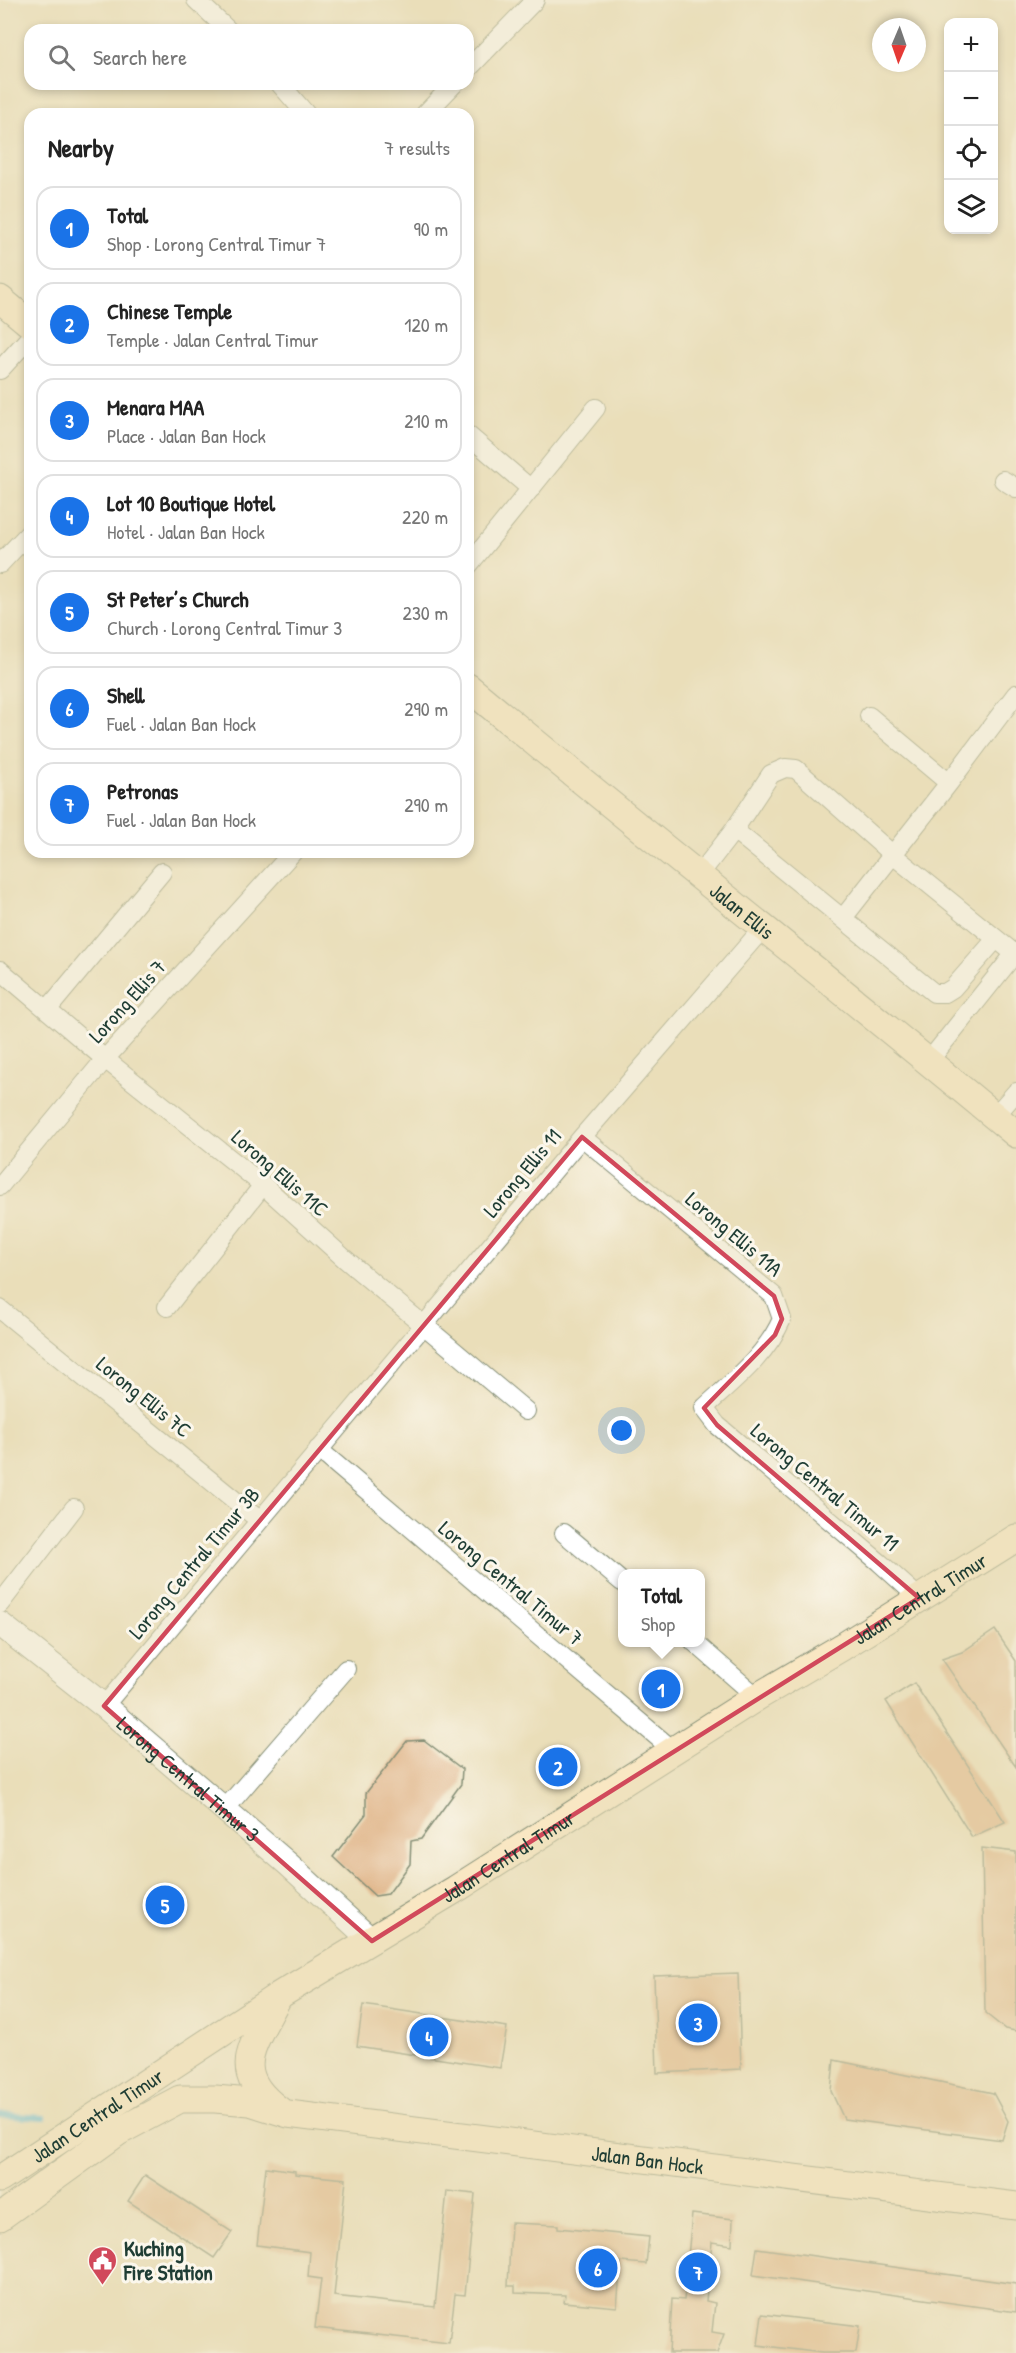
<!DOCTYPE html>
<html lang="en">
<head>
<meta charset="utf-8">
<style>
	:root { --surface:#fff; --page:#f2f2f2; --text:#222; --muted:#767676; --line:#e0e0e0; --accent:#1a73e8 }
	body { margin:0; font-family:"Patrick Hand",sans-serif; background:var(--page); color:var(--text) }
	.controls { position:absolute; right:18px; top:18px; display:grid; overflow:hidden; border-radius:12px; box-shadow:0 3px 9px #0003 }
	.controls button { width:54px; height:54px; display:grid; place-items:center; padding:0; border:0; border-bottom:2px solid var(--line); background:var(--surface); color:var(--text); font:30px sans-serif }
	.compass { position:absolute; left:872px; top:18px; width:54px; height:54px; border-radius:50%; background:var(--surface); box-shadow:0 3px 9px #0003; rotate:182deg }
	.you { position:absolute; left:622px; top:1431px; width:21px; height:21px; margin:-15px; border:4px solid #fff; border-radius:50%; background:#1a73e8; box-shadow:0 0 0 9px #1a73e833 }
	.badge { display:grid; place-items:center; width:39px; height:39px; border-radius:50%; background:var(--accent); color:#fff; font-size:20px; font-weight:700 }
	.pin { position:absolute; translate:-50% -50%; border:3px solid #fff; box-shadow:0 2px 6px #0006 }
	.popup { position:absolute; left:618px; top:1569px; width:87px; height:78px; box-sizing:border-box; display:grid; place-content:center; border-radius:12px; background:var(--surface); filter:drop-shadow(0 2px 4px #0005); font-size:20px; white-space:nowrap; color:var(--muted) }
	.popup b { font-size:22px; color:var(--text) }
	.popup::after { content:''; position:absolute; left:50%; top:100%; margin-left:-12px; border:12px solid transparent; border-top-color:var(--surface) }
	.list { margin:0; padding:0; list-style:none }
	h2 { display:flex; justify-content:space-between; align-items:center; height:78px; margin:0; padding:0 24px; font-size:26px }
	h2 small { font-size:20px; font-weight:400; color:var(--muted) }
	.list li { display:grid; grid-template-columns:39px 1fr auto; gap:18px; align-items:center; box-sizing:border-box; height:84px; margin:0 12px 12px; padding:0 12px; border:2px solid var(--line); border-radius:18px }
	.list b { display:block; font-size:22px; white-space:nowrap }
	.list p { margin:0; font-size:20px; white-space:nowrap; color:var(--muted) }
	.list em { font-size:20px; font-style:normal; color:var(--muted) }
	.icon { flex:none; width:33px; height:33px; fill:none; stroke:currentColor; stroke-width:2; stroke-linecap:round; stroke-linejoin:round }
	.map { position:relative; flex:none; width:1016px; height:2353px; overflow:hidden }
	.search { position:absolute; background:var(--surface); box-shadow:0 3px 9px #0003; left:24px; top:24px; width:450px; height:66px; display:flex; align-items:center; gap:15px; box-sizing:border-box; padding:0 21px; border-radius:18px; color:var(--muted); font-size:22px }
	.panel { position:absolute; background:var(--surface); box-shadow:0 3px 9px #0003; left:24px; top:108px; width:450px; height:750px; border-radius:18px }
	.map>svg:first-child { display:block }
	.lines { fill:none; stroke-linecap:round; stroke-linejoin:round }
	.stream { stroke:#5cbada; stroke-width:6 }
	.building { fill:#dfb285 }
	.minor-casing { stroke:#848e76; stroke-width:20 }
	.tertiary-casing { stroke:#848e76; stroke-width:26 }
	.secondary-casing { stroke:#848e76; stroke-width:29 }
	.minor { stroke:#fff; stroke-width:18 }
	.tertiary { stroke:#fff; stroke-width:24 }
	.secondary { stroke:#f9e7c3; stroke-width:27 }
	.marked { fill:none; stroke:#d1495b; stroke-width:4.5; stroke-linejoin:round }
	.labels { text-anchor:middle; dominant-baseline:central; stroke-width:6; stroke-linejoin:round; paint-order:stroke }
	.street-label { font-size:21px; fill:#1f3d34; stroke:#fbf7ec }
	.poi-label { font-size:21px; font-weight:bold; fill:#1f3d34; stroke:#fbf7ec; text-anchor:start }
</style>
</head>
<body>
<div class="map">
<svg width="1016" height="2353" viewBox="0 0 1016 2353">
	<rect width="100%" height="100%" fill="#fbf7ec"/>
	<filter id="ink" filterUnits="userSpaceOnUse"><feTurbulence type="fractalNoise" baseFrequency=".0167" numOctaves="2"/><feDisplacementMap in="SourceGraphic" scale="12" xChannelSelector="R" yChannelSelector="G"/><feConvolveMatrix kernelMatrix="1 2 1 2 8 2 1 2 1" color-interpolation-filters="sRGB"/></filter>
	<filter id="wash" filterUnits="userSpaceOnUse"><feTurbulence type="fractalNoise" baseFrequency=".008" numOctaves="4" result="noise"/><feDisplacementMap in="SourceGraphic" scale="24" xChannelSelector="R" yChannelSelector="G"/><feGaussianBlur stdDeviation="1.35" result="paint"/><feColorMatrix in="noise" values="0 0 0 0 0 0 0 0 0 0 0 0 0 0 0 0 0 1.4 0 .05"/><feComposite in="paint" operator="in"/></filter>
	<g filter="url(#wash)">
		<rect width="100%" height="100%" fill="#eadeb9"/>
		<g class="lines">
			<path class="stream" d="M0 2115 44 2118"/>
		</g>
		<g id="blocks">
			<path class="building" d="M995 1630 1016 1661V1767L942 1659 962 1652Z
				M914 1683 1005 1822 972 1837 886 1701Z
				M424 1740 462 1769 461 1784 421 1839 411 1841 410 1864 388 1894 375 1896 333 1857 366 1814V1793L407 1741Z
				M982 1848 1016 1852V2031L1005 2029 985 2013Z
				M738 1973 741 2069 657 2073 654 1976Z
				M363 2005 507 2027 500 2068 357 2046Z
				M834 2060 993 2093 1008 2121 1002 2140 844 2119 831 2091Z
				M266 2167 295 2171V2174L346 2179 334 2296 435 2307 447 2191 475 2194 465 2295 455 2294 449 2343 315 2328 321 2279 308 2277 310 2252 257 2245Z
				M145 2175 232 2232 214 2258 128 2201Z
				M692 2214 733 2219 732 2245 712 2242 706 2301 715 2303 712 2332 724 2334 717 2353H669L672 2299 684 2300Z
				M511 2223 558 2225V2228L649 2237 646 2264 621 2262 617 2307 564 2302 565 2295 515 2293V2286H508Z
				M757 2248 1016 2284V2312L753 2275Z
				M762 2314 860 2326 856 2353H822L758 2345Z"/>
		</g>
	</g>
	<g filter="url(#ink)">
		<use href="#blocks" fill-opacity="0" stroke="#848e76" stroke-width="1.5"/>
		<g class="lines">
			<defs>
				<path id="minor" d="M196 0 228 30
					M468 69 535 0
					M280 84 306 114
					M425 114 454 84
					M0 370 30 337
					M468 435 531 489
					M1003 480 1016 488
					M0 564 30 532
					M468 566 596 408
					M869 716 949 783
					M734 830 934 993H945L953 988 996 939
					M700 874 734 830 771 774 785 768 796 769 893 855 1015 954
					M843 918 949 783 1016 694
					M0 970 105 1059 263 1185 345 1259 526 1411
					M48 1009 162 872
					M929 1061 1016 952
					M995 1116 1016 1092
					M582 1137 774 1296 782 1319C766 1356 733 1381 704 1408L717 1425 879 1562 919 1598
					M0 1186 105 1059 293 852
					M167 1307 263 1185
					M0 1309 259 1520
					M318 1449 674 1751
					M564 1533 622 1582
					M0 1604 74 1508
					M694 1642 757 1697
					M104 1706 582 1137 763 928
					M225 1809 346 1669"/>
				<g id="tertiary">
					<path id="s1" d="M0 1624 104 1706 288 1864 372 1941"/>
				</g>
				<g id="secondary">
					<path d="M0 299 30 324"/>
					<path id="s2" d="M468 687C649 838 835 983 1016 1134"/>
					<path d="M277 1999C254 2045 227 2071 279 2110"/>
					<path id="s3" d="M0 2179 278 1996 456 1889 757 1697 842 1647 1016 1538"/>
					<path id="s4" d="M0 2217 118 2132 180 2099H215L250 2102 288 2114 1016 2206"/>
				</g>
			</defs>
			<use href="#minor" class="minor-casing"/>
			<use href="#tertiary" class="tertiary-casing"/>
			<use href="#secondary" class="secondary-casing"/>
			<use href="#minor" class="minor"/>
			<use href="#tertiary" class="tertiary"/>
			<use href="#secondary" class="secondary"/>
		</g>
	</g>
	<path d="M0 0H1016V2353H0ZM582 1137 774 1296 782 1319 775 1335 704 1408 717 1425 919 1598 372 1941 104 1706Z" fill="#eadeb9" fill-opacity=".55" fill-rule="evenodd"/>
	<path class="marked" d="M582 1137 774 1296 782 1319 775 1335 704 1408 717 1425 919 1598 372 1941 104 1706Z"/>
	<defs>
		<symbol id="civic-pin" viewBox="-11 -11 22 30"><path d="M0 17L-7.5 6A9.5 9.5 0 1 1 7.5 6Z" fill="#d1495b" stroke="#fbf7ec"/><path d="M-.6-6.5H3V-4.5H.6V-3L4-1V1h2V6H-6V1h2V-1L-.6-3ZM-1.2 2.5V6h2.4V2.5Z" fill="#fff"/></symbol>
	</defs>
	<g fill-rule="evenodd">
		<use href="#civic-pin" x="86" y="2244" width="33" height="45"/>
	</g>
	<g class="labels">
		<g class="street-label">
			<text stroke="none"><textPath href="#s2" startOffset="354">Jalan Ellis</textPath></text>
			<text transform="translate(127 1001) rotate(-48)">Lorong Ellis 7</text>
			<text transform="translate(280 1173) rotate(41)">Lorong Ellis 11C</text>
			<text transform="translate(522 1173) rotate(-50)">Lorong Ellis 11</text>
			<text transform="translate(734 1234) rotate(40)">Lorong Ellis 11A</text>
			<text transform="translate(144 1397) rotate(39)">Lorong Ellis 7C</text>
			<text transform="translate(825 1487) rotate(40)">Lorong Central Timur 11</text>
			<text transform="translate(194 1563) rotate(-50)">Lorong Central Timur 3B</text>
			<text transform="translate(511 1583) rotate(40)">Lorong Central Timur 7</text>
			<text stroke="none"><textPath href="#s3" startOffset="1088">Jalan Central Timur</textPath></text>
			<text stroke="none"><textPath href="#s1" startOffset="244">Lorong Central Timur 3</textPath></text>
			<text stroke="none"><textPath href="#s3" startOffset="602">Jalan Central Timur</textPath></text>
			<text stroke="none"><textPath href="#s3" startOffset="116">Jalan Central Timur</textPath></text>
			<text stroke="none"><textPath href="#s4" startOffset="688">Jalan Ban Hock</textPath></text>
		</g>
		<g class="poi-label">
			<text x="124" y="2248">Kuching<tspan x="124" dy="24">Fire Station</tspan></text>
		</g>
	</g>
</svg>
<div class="controls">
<button>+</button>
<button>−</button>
<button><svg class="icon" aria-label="locate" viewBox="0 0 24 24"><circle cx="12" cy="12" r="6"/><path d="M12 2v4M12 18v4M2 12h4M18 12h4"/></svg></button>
<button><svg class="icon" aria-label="layers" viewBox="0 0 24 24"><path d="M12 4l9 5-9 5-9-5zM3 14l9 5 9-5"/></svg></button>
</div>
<svg class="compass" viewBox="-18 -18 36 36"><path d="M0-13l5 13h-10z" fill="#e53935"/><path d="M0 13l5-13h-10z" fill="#767676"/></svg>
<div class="you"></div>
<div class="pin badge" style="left:661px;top:1689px">1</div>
<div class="popup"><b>Total</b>Shop</div>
<div class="pin badge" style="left:558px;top:1767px">2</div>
<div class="pin badge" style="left:698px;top:2023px">3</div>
<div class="pin badge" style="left:429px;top:2037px">4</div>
<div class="pin badge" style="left:165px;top:1905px">5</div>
<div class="pin badge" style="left:598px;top:2268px">6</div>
<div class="pin badge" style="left:698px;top:2272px">7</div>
<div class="search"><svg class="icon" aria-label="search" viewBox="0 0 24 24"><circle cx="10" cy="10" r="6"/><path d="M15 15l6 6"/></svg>Search here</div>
<section class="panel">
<h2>Nearby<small>7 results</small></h2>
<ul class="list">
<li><span class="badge">1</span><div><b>Total</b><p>Shop · Lorong Central Timur 7</p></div><em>90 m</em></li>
<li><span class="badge">2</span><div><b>Chinese Temple</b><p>Temple · Jalan Central Timur</p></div><em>120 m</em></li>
<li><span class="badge">3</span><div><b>Menara MAA</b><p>Place · Jalan Ban Hock</p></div><em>210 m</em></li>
<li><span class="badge">4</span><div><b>Lot 10 Boutique Hotel</b><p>Hotel · Jalan Ban Hock</p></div><em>220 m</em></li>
<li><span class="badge">5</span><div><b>St Peter’s Church</b><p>Church · Lorong Central Timur 3</p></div><em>230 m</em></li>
<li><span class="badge">6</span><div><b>Shell</b><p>Fuel · Jalan Ban Hock</p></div><em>290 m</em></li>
<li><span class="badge">7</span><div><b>Petronas</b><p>Fuel · Jalan Ban Hock</p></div><em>290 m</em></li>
</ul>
</section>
</div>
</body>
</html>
